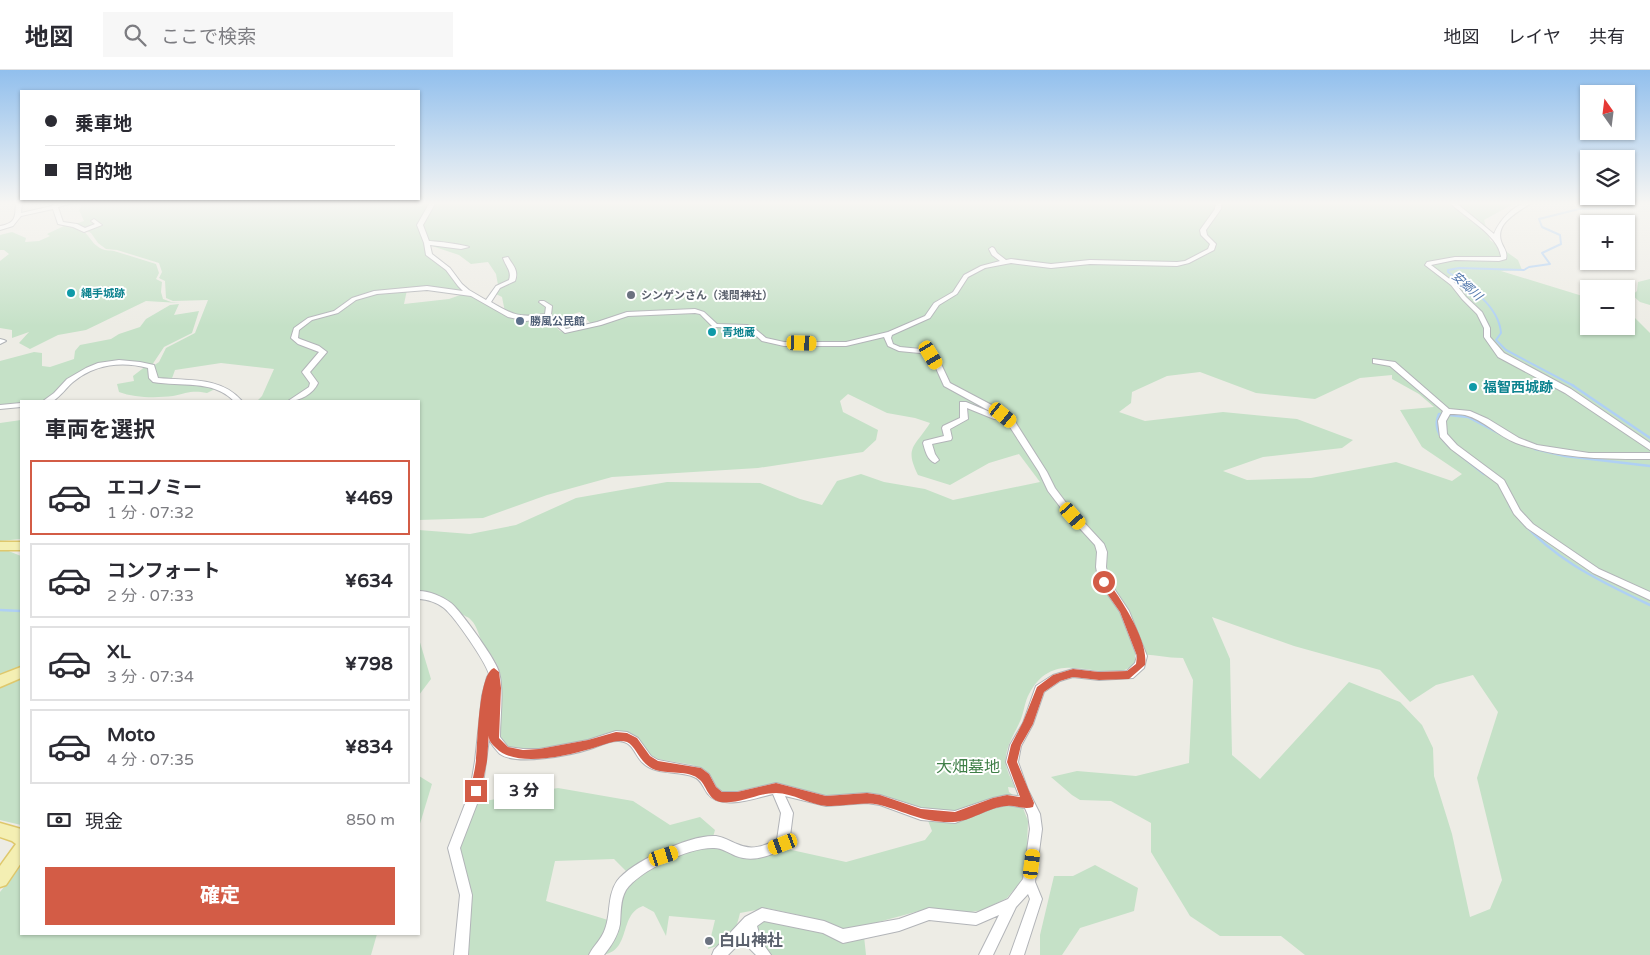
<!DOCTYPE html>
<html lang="ja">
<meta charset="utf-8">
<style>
body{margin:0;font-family:"Varela Round","Noto Sans JP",sans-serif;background:#f7f7f7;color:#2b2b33;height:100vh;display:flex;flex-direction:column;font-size:19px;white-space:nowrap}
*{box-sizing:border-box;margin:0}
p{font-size:16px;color:#7c7c81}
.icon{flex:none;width:28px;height:28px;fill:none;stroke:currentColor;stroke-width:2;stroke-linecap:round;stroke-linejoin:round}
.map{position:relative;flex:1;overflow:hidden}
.panel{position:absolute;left:20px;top:330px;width:400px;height:535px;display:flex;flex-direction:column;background:#fff;border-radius:0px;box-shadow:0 1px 4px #0004}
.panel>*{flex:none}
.guide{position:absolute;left:20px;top:20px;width:400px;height:110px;border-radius:0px;box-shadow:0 1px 4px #0004;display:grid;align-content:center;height:110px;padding:0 25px;background:#fff}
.needle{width:32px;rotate:346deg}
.tools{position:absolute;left:1580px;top:15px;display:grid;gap:10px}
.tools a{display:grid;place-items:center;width:55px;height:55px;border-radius:0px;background:#fff;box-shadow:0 1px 4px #0004;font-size:25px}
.end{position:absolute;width:22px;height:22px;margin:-11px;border:6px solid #d35c46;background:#fff;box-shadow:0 0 0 2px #fff}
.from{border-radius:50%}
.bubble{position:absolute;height:35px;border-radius:0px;background:#fff;box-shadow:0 1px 4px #0004;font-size:16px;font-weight:800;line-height:35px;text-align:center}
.car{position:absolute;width:15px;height:30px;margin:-15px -8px;border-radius:6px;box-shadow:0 0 4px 1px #0007;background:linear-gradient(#f5c518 24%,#345 0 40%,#f5c518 0 76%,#345 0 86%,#f5c518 0)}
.guide b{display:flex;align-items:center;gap:18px;height:48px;font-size:19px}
.guide b+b{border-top:1px solid #e1e1e2}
.guide i{width:12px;height:12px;background:#2b2b33}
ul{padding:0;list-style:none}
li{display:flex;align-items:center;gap:15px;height:75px;margin:0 10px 8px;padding:0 15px;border:2px solid #e1e1e2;border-radius:0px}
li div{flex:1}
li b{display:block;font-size:19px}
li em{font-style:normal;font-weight:800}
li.selected{border-color:#d35c46}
li>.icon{width:45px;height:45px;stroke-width:1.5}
h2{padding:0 25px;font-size:22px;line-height:60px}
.pay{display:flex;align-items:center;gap:12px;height:55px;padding:0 25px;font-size:19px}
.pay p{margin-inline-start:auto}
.action{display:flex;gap:10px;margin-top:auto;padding:10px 25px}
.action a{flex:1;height:58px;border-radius:0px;background:#d35c46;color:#fff;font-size:20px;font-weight:800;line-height:58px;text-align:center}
header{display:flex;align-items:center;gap:30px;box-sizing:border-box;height:70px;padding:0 25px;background:#fff;border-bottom:1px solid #e1e1e2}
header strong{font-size:24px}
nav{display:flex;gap:28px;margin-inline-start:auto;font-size:18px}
.search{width:350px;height:45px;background:#f7f7f7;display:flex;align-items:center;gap:12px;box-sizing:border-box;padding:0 18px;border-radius:0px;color:#7c7c81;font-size:19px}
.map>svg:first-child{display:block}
.green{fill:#c5e1c7;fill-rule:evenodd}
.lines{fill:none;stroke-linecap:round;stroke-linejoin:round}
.stream-far1{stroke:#afd0f4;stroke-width:2}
.stream{stroke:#afd0f4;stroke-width:2.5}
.minor-casing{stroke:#b2b4b8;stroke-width:2}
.major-casing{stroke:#dfc86c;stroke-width:3}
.minor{fill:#fff;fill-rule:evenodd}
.major{fill:#f4efb3;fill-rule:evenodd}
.route{fill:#d35c46}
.culture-dot{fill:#0f9aa8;stroke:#fff;stroke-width:2}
.worship-dot{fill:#6b7280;stroke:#fff;stroke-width:2}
.service-dot{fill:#5c6f8a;stroke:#fff;stroke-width:2}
.labels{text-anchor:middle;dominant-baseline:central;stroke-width:4;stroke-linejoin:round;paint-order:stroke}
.far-culture-label{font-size:11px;font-weight:bold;fill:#0d838f;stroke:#fff;text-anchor:start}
.far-worship-label{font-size:11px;font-weight:bold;fill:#5b616d;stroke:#fff;text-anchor:start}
.far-service-label{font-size:11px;font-weight:bold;fill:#4e5e75;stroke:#fff;text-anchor:start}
.far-water-label{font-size:12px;font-style:italic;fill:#5177ac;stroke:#fff}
.culture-label{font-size:14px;font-weight:bold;fill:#0d838f;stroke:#fff;text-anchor:start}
.near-park-label{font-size:16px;fill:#407f48;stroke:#fff}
.near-worship-label{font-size:16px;font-weight:bold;fill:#5b616d;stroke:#fff;text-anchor:start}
</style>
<header>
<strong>地図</strong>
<div class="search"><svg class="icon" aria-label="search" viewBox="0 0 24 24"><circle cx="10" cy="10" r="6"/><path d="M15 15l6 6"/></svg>ここで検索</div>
<nav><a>地図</a><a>レイヤ</a><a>共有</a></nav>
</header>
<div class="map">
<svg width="1650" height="885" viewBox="0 0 1650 885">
<rect width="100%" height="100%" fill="#edece5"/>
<!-- green -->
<g class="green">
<path d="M83,132H431L418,158L425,173L427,186L446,200L466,223L428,217L362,225L331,243L309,248L295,259L292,269L299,274L321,282L304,302L311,314L310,318L290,331H257L262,326L274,299L221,293L175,300L171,311L158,309L153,296L159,292L166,278L195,263L208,230L173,231L166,228L165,211L159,208L162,202L159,193L117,180L106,179L98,173L91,163L75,154L84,151L79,140Z"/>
<path d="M435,132H1445L1462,134L1470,132H1517L1484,150L1490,170L1518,190L1522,200L1501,201L1589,228V256H1626V239L1650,263V885H1305L1281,866H1220L1190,846L1151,782V753L1111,731L1080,730L1072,725L1051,707L1077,701L1136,706L1189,693L1193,610L1183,588C1167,588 1152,584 1135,584V594C1106,619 1057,571 1029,624C1025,631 1024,641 1021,649C1016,662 1004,678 1006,693C1006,700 1012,710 1015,718L1008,717L1009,722L1013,725L983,732L959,741L922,740L867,724L823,726L780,715H769L725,723L716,719L707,702L693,695L652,688L627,664L619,662L607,665L573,675L521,681L512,679L499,671L496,666L498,618C506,600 493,588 483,574C479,567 477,555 471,550C469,547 464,546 462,544C449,533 437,521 419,521V460L470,464L516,455L576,428L667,412L760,413L800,429L822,435L837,411L861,404L884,412L925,419L953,430L1040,412L1019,384L989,393L950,415L918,405C904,377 915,377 930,353L915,348L887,343L848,324L840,331L843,342L878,360L876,370L863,382L758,398L612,407L547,425L483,448L419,450V331H294L314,318L316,313L308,301L325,282L323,279L302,272L296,266C300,246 323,249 337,242C344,239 349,232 357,229C372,222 390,221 407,220L404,234L449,229L463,224L475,227L506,246L525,250L547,248L560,261L564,262L599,255L627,244L693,242L701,244L714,257H745L763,270L784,274L839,275L858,272L893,265L930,248L938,235L957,224L968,206L967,203L964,205L953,222L936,231L925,246L888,263L857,271L833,273H784L763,268L757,261L746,255H716L703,243L693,240L627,243L592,255L580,242L559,248L568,259L565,260L549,245L526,248L505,242L502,227L492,222L498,215L496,204L488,192L471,194L459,185L429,175L422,155ZM1200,302L1256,323L1315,329L1360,308L1392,305V309L1419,324L1434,337L1400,340L1422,377L1462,404L1452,411L1396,392L1311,408L1247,410L1223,401L1263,387L1342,378L1353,370L1297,349L1223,342L1145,351L1119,342L1131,333L1132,322L1167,306ZM1212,547L1294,576L1380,600L1410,632L1436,615L1473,605L1498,642L1477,708L1502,810L1490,839L1470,847L1452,764L1434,706L1433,678L1422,655L1400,632L1349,612L1260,709L1232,685L1230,589Z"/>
<path d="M68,154C90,158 88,173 102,179C106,181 110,180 114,181C128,185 142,190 156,194L159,203L156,209L162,212L161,222L163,229L171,232L180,233L146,231L86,260L58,265L30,279L19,273L29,262L12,268V260L0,258V191L9,184L4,180H0V165L12,162L26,168L25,172L39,171L50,166L47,164Z"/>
<path d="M1650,209V235L1640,232L1632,225L1637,221L1638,212Z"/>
<path d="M179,234L174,245L199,241L192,263L164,277L152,295L123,291L103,292L94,295L49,330L21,331V334L0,336V291L34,282L42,283V296L50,297L74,289L75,281L80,275L111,269L119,264L140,257L146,249L170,235Z"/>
<path d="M146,296L149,298L150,309L217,318L207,323C192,320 187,323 173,326C156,328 135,328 119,322L117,314L134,311L133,306Z"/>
<path d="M21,350V469L0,471V353Z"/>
<path d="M6,480L21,486V596L0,605V481Z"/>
<path d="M419,569L431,609L419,625Z"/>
<path d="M21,608V755L0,750V617Z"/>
<path d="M419,706L432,714L419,757Z"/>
<path d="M558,718L633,731L670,755L700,747L715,760L713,767C684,764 651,788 629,804L614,789L555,791L546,831L608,850L604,862L589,885H465L470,827L468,807L461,786V770L474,733Z"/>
<path d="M1011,734L1023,738L1028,751L1027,777L1022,810L1007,828L983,840L965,843L941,840L919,841L845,861L821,850L766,838L740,843C735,865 729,873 708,879L715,850L669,846L666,866L654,842L643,836C617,845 633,885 598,885L619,838L625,818L633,810L672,784L715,776L743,788L778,777L846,792L925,770L932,761L927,748L984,740Z"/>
<path d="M1095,795L1138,818L1134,841L1080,858L1062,885H1040V865L1054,806H1073Z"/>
<path d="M21,796V864H377L371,885H0V822Z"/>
<path d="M759,847L864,866L866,885H766L754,851Z"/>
</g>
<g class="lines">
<!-- stream-far1 -->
<path class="stream-far1" d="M1574,316L1506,280L1496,270L1501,263C1499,236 1469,216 1448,202V200L1459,198L1524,200L1529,197L1550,194L1542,183L1561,174L1560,165L1542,157L1539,149L1579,139L1615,138L1621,134L1618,132"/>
<!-- stream -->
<g class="stream">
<path d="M1572,315L1650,368"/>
<path d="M1449,376C1439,367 1433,357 1439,344L1468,347L1504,366"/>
<path d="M1535,379L1565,386L1650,396"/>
<path d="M1455,381L1484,404"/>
<path d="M1510,436C1542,484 1599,511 1650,535"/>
<path d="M0,540L21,541"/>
</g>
<!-- minor casing -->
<g class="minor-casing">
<g id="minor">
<path d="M16,132H22L21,143L52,136L54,133C60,135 70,132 77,132L58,137L63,152L77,154L85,158L95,154L91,151L94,149L102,155L84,162L73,157L58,154L53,139L21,146L13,156L0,160V156C17,153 15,146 16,132Z"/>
<path d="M430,132H436L423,155L429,171C436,171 465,175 469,177L461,179L430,175L432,184L450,198L462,214L469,220L486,230L496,216L509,210C512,201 506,197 503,188L508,187C513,196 519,200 515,211L500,218L491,232C513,245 519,248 545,244L546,237L539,232L540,231H544L552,236L551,245L566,259L597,252L627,242L695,239L704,242L717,254L747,255L754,258L766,268L784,272H846L888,262L925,246L934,233L953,222L964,205L981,196L1000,191L992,185L989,179L992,177L994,178L997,183L1006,190L1011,189L1051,194L1090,190L1177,192L1185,191L1208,179L1210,174L1201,165L1200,160L1215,139L1216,132H1222L1221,139L1206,160L1207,165L1216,174L1214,180L1189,193L1177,196L1090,194L1051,198L1011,193L985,198L968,207L957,224L939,235L930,248L892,265L891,268L893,274L900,277L921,279L931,282L942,296L950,313L1003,341L1014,350L1047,402L1055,418L1067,434L1104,474L1107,482L1106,497L1109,511L1129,541L1147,586L1144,598L1133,608L1099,610L1073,607L1060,611L1044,622L1033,654L1021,676L1018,692L1028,720L1040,744L1042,759L1035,812L1042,829L1024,885H1010L1030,829L1028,824L1016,837L993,885H979L999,845L976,855L929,850L899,861L843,873L823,863L764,851L757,856L761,871L771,885H756L750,879L747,866L728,885H712L714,880L745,847L762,838L824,851L843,859L899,849L929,838L976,843L1008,829L1023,809L1030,759L1028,745L1025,738L1007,735L993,738L955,753L921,750L880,735L867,733L826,736L785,726L793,743L789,774L787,778C770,785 754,793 736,786C729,783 722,778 714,778C690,777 640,800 626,820C620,830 621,843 620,854C618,866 611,876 604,885H589C593,876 602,869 605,859C611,844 607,826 617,811C631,792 691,764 716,766C723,767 730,771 737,774C751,781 764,776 777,770L781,743L773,724C755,728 721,741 708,724C703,718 702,710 694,707C678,700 656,706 643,693C634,685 634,672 619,671C610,670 599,676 590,679C572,685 516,696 500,684C496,680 491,674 489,669L482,721L460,778L472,825L468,885H454L460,825L448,778L470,721L475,691L482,626L487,607L489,604C485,591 455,547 444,538C438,533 427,529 419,529V521C429,521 442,526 451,533C460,540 497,591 499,602C504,622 500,647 500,667L508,677L523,679H539L588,670L616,661L627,662L638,668L651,686L658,690L701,698L709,704L716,717L722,722H737L776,713L826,726L867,723L880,725L921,738L955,741L993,728L1007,725L1019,726L1006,692L1010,675L1023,653L1036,616L1053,605L1073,599L1099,602L1127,601L1135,593L1137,586L1120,542L1099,512L1096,497L1097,482L1095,475L1061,438L1048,421L1039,402L1008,354L1001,348L994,349L967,338L968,349L950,359L952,368L951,370L932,374L935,384L939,390L935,393C927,390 925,380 923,373L924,371L944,366L942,358L943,356L960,348V332H966L995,344L944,316L935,296L926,285L920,283L899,281L888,276L884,267L846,276H784L762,271L750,260L744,258L713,257L700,244L695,243L628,246L601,255L565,263L547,248L526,251L508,247L471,226L427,220L377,224L356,230L338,243L312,250L299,260L298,268L300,269L319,276L327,282L310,302L318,313C313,324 300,331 288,331L309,317L310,313L302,302L319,282L298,274L291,268L294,258L308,248L334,241L352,228L374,221L427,216L463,221L458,216L446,200L426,185L424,173L417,155Z"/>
<path d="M1449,132H1455L1494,164C1500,149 1516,132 1532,132C1521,141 1495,152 1501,171C1503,178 1508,181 1506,189L1499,191L1455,190L1431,195L1455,213L1466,227L1482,242L1490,258V267L1504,283L1571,319L1650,373V380L1565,323L1498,287L1484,267V258L1477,244L1462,229L1451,215L1425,195L1427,192L1455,187H1501C1499,165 1464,147 1449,132Z"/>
<path d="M0,269L4,270L6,271L0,274Z"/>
<path d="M1373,289L1395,292L1449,339L1470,341L1488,349L1519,368L1537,375L1589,383H1650V389C1604,389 1560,389 1516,373C1498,366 1484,350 1465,345C1460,344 1455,344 1450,344L1446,351L1447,364L1457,375L1504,410L1520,440L1533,454L1599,499L1650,522V530L1593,503L1527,458L1514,444L1498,414L1451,379L1440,367L1438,351L1443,341L1390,296L1373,293Z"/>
<path d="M119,290L140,292L154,295L158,308C187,311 221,306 242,331H234C212,309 181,317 153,312L149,308L148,298C122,291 95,294 73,312C66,318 61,326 53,331H43L54,323L67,309L86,298L98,293Z"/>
<path d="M21,333V337L0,339V335Z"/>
</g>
</g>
<!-- major casing -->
<g class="major-casing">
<g id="major">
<rect x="0" y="472" width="21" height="8"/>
<path d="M21,597V608L0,617V605Z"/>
<path d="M0,753L21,759V793L6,815L0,817V796L16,774L12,771L0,767Z"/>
</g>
</g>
<!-- minor -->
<use href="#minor" class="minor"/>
<!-- major -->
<use href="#major" class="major"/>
</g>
<!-- sky -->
<linearGradient id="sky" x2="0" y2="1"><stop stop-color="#91bfed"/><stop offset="0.52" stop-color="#f7f6f3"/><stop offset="1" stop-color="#f7f6f3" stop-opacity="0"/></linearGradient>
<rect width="1650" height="256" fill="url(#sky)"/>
<!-- route -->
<path class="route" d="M1104,509L1107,510C1121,529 1149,571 1145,595L1129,609L1099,610L1073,607L1060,611L1044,622L1033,654L1021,675L1017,692L1034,733L1033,737C1024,740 1015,735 1007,736C988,737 970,752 953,752C923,753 907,742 880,735C862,731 845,737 827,736C810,735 793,723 776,723C757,723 739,735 720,732C708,729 707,717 700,710C689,699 667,705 653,699C639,692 636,676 627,672C616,668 601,676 590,679C566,686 515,698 496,678C490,672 488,670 489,662L487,691L481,721L479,724L476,726L472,724L470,721C472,711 475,701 476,690C478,674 478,604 494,598L499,602L501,618L499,668L508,677L523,680L539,679L588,670L616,662L627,663L637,668L650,686L658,691L701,698L709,704L716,717L722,722H737L776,713L826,726L867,723L880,725L921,739L955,742L993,728L1007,725L1020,727L1007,692L1011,675L1023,652L1037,617L1053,605L1073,599L1099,602L1127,601L1136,594L1137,586L1120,542L1099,512Z"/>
<!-- markers -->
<g class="culture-dot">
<circle cx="71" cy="223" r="5"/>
<circle cx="712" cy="262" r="5"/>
<circle cx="1473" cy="317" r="5"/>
</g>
<g class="worship-dot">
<circle cx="631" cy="225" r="5"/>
<circle cx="709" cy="871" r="5"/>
</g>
<circle class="service-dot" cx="520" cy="251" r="5"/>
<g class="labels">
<!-- far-culture labels -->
<g class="far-culture-label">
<text x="81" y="223">縄手城跡</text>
<text x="722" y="262">青地蔵</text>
</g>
<!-- far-worship labels -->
<g class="far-worship-label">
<text x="641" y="225">シンゲンさん（浅間神社）</text>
</g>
<!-- far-service labels -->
<g class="far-service-label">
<text x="530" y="251">勝風公民館</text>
</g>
<!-- far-water labels -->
<g class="far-water-label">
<text transform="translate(1467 216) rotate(42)">安郷川</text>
</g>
<!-- culture labels -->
<g class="culture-label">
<text x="1483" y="317">福智西城跡</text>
</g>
<!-- near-park labels -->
<g class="near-park-label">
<text x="968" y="697">大畑墓地</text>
</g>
<!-- near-worship labels -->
<g class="near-worship-label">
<text x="719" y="871">白山神社</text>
</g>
</g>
</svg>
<div class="tools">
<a><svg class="needle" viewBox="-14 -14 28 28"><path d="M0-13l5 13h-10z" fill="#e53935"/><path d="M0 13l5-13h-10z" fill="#7c7c81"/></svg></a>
<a><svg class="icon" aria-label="layers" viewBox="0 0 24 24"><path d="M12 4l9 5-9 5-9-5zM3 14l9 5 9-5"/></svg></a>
<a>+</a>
<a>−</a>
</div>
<i class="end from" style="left:1104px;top:512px"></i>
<i class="end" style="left:476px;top:721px"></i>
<div class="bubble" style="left:494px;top:704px;width:60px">3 分</div>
<i class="car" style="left:802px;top:273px;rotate:92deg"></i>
<i class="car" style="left:931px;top:285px;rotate:149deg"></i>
<i class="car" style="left:1003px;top:345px;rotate:129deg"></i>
<i class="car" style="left:1073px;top:446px;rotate:139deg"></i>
<i class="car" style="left:783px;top:774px;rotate:249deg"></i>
<i class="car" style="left:664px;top:786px;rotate:72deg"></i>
<i class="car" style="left:1032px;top:794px;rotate:7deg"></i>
<div class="guide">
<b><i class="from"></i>乗車地</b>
<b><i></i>目的地</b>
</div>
<section class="panel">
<h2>車両を選択</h2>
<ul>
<li class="selected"><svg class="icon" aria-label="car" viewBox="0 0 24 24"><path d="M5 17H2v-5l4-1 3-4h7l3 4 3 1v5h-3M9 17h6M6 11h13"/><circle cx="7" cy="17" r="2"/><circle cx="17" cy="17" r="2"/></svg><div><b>エコノミー</b><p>1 分 · 07:32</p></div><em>¥469</em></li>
<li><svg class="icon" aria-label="car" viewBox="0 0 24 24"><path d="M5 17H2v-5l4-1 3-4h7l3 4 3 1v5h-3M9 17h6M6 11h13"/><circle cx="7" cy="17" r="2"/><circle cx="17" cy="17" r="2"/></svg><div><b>コンフォート</b><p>2 分 · 07:33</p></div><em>¥634</em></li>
<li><svg class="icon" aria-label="car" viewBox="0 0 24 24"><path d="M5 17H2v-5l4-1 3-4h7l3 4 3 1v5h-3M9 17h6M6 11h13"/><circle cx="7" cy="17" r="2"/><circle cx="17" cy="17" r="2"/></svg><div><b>XL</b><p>3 分 · 07:34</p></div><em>¥798</em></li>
<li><svg class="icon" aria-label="car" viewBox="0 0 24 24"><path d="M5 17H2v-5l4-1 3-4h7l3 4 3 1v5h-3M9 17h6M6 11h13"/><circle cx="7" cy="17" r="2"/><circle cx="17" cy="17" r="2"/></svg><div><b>Moto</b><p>4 分 · 07:35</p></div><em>¥834</em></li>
</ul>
<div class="pay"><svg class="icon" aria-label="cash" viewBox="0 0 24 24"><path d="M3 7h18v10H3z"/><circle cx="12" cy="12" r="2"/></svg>現金<p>850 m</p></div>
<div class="action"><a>確定</a></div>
</section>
</div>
